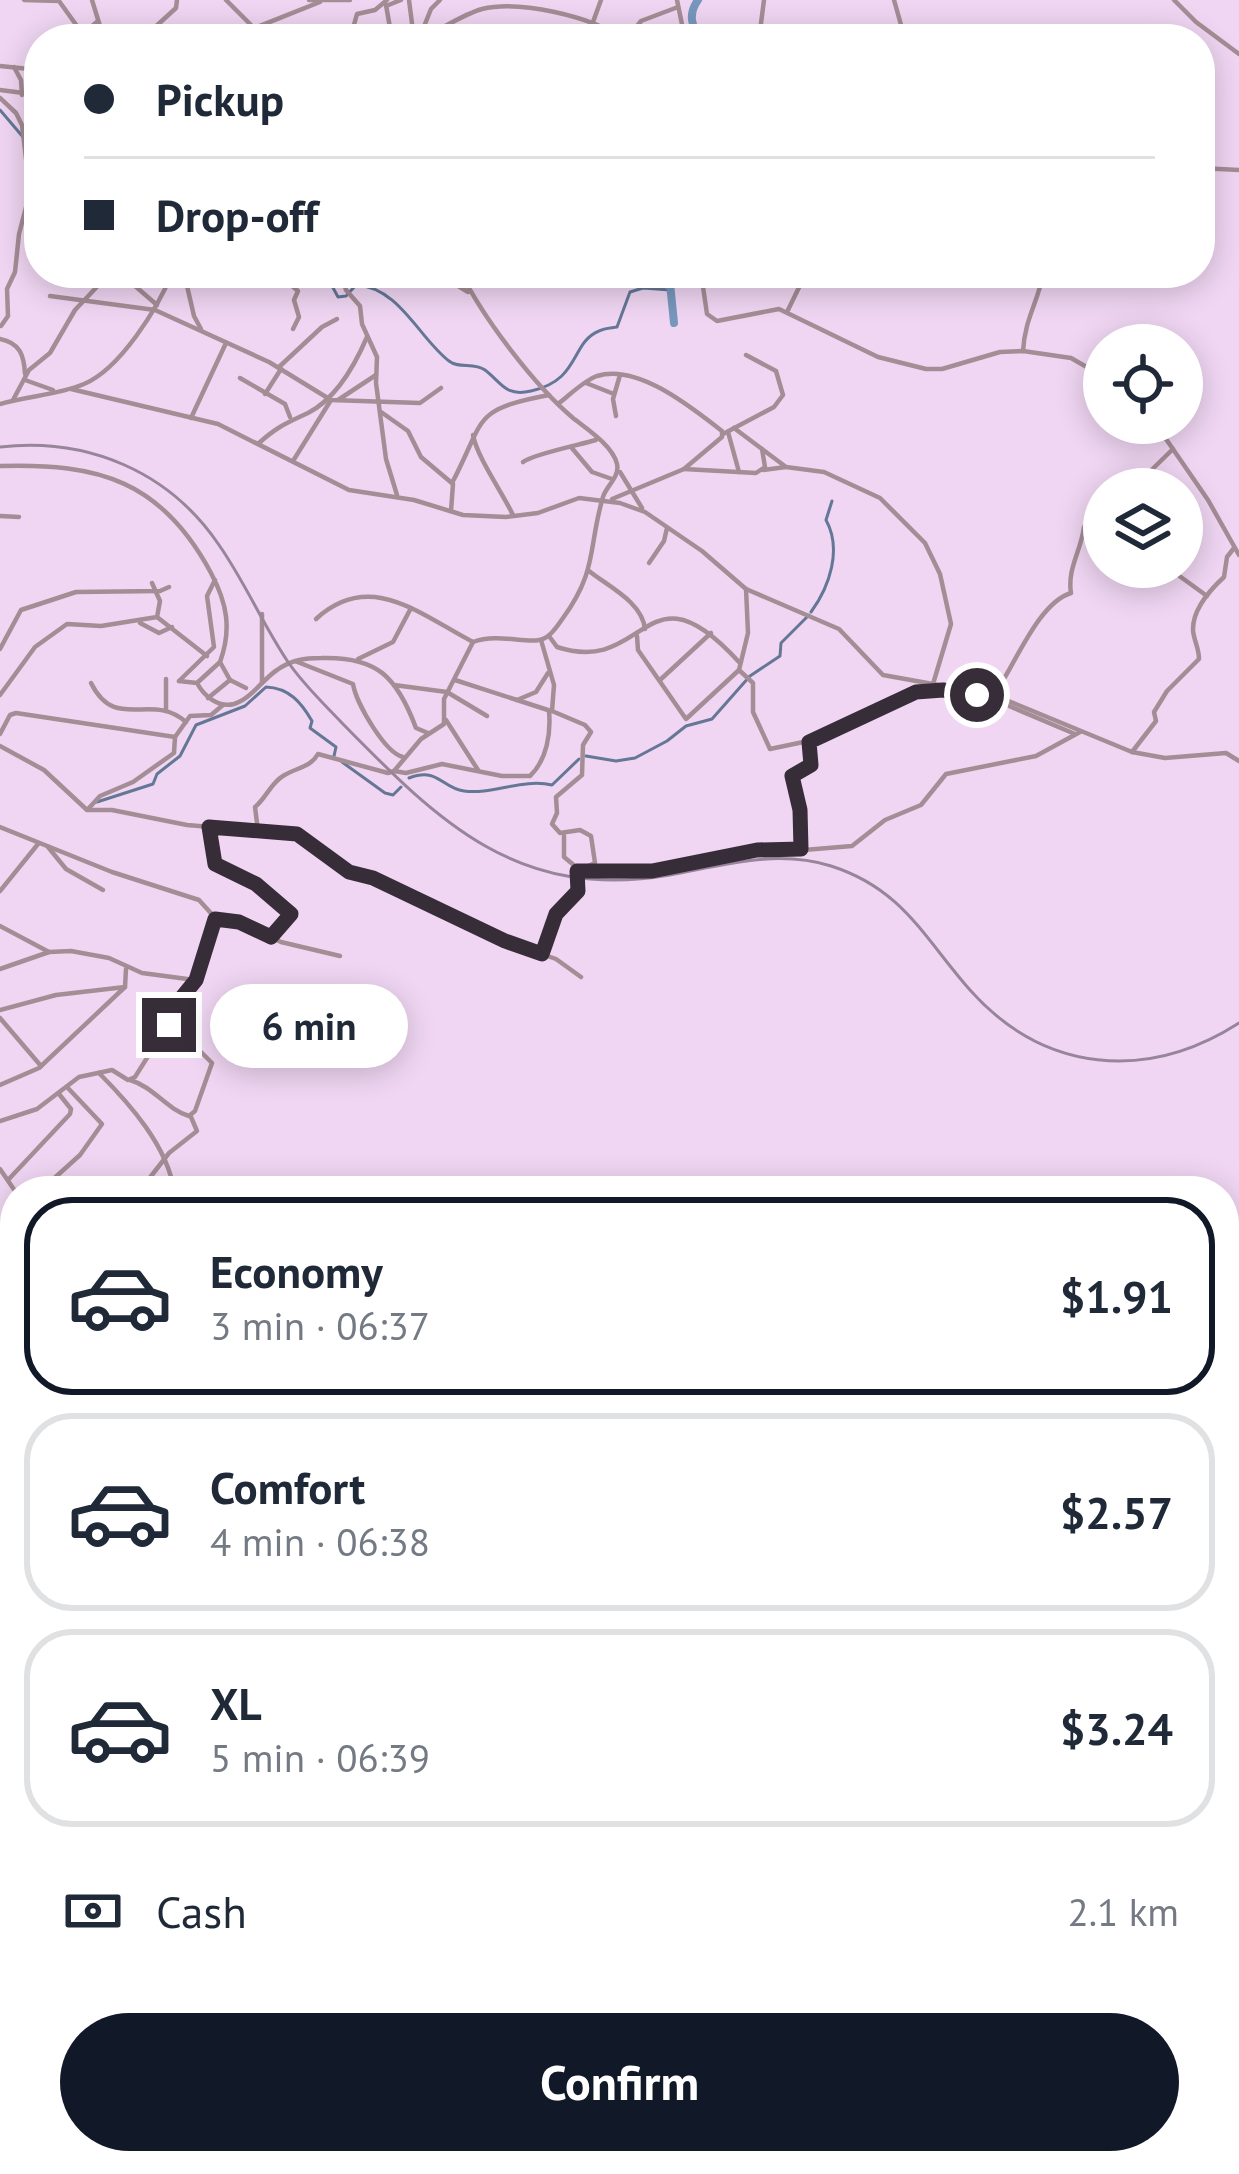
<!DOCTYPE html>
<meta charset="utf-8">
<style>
body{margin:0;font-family:"PT Sans",sans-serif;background:#f2f2f3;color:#1f2937;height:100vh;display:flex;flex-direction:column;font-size:45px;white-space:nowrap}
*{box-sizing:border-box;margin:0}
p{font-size:39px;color:#747a83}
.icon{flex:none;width:66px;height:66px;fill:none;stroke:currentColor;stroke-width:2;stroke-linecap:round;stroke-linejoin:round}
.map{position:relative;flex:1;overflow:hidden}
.panel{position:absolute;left:0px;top:1176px;width:1239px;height:999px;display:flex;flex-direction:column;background:#fff;border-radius:48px 48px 0 0;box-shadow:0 6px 30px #0003}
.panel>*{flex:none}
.guide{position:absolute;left:24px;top:24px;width:1191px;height:264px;border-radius:48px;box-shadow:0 6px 30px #0003;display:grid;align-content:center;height:264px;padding:0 60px;background:#fff}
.controls{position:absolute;left:1083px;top:324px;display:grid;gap:24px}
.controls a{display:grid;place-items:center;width:120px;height:120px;border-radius:50%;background:#fff;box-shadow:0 6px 30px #0003;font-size:60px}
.end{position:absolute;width:54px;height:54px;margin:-27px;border:15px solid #372d38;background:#fff;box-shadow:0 0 0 6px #fff}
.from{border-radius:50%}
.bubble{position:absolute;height:84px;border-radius:42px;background:#fff;box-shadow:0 6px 30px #0003;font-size:39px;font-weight:600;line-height:84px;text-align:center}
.guide b{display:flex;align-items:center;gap:42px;height:114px;font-size:45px}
.guide b+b{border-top:3px solid #e0e1e3}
.guide i{width:30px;height:30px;background:#1f2937}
ul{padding:21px 0 0;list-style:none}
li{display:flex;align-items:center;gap:36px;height:198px;margin:0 24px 18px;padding:0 36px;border:6px solid #e0e1e3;border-radius:48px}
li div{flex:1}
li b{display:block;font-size:45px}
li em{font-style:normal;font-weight:600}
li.current{border-color:#111827}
li>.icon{width:108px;height:108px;stroke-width:1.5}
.pay{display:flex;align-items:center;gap:30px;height:132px;padding:0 60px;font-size:45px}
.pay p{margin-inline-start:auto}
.cta{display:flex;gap:24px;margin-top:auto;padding:24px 60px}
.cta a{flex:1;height:138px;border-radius:72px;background:#111827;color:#fff;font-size:48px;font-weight:600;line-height:138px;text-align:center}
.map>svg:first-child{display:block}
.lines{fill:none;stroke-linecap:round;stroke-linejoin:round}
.stream{stroke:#647795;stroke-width:3}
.river{stroke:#7897bd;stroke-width:8}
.street{stroke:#a58d95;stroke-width:4.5}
.primary{stroke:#714957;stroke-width:10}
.rail{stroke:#978599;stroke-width:3}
.route{stroke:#372d38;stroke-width:15}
</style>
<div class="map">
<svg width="1239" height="2174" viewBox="0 0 1239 2174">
<rect width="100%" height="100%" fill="#f0d6f3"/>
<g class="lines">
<!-- stream -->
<g class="stream">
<path d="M0,110L23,137L39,133"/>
<path d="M325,273L338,297L346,296L356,285C399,287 419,338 449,361C459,369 474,362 485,370C502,383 505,397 531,391C581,380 570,343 599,331C604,328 611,328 617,327L630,292L643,288L670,290"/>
<path d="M811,612C830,586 842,549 826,520L832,501"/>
<path d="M586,756L616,761L635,758L667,741L686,726L712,719L750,676L780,656L781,643L809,615"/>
<path d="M342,762L385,793L393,795L401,787"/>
<path d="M409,778C439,767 441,788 464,791C492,795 523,778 552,785L579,759"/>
<path d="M97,802L153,784L157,774L180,756L196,725L245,706L266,687C289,688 301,702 312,721L310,728L336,747L334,756"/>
<path d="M0,1673L15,1674"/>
</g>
<!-- river -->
<g class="river">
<path d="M698,0C688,14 691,26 701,39"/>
<path d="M674,323L670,283L676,273"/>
</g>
<!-- street -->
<g class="street">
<path d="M24,0L59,1L82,33"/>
<path d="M92,0L104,39"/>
<path d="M226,0L252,26"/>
<path d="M309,0H350"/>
<path d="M409,0L414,39"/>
<path d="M677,0L685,39"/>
<path d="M894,0L905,39"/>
<path d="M1174,0L1196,22L1239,54"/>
<path d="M386,5L392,39"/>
<path d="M386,6L401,0"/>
<path d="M593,22L601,0"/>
<path d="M77,39L98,21"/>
<path d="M142,39L176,8L177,0"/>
<path d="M227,39L320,2"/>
<path d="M350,39L357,14L375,10L387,0"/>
<path d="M372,39L392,30L406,39"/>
<path d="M419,39L431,9L440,0"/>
<path d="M420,39C441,30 461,15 482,9C518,0 593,16 621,39"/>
<path d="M627,39L641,21L678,7"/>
<path d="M759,39L764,0"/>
<path d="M0,66L39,70"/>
<path d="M14,67L21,80L22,95"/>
<path d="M0,90L39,95"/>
<path d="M0,98L16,113L22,125L30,192L19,234L15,272L7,289L8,316L1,326"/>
<path d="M1200,168L1239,170"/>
<path d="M120,273L157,305"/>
<path d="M184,273L194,316L201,329"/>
<path d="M277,273L298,291L294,300L299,317L293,329"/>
<path d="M341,273L346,290L360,306L362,324L377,357L376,383L386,459L397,495"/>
<path d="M437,273L468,292"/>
<path d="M477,273C509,283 532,285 563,273"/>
<path d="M642,273H643"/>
<path d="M701,273L707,314L717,321L779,309L878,357L926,369H942L1000,352L1023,351L1071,358L1104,377"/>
<path d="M50,296L155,310L269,362L331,400L420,403L441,388"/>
<path d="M788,310L806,273"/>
<path d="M0,339C20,343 24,355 25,374"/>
<path d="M1023,351C1025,317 1039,301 1043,273"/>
<path d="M279,367L322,327L337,319"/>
<path d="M240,378L285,404L290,417"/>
<path d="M25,380L53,390"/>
<path d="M586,383L614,394"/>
<path d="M71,389L218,424L349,490L414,500L463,515L506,517L538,513L579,498L620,503L645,512L702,551L746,589L839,629L883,675L994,695L1132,752L1165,758L1226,753L1239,761"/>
<path d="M265,394L281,369"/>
<path d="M13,400L29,370L50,353L75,310L110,273"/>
<path d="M338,400L376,375"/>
<path d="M0,404C27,396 58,395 84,384C120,369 158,308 172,273"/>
<path d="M558,404C570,395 583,381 597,376C637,363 691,407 722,431V437L684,469L612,499"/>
<path d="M381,412L408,431L421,457L453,484L451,511"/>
<path d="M616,416L613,399L620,375"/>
<path d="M191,418L226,343"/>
<path d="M1155,423L1208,500L1239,555"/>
<path d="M734,428L786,467L824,472L880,498L925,543L940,574L951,624L933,684"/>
<path d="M728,432L739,472"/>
<path d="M723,434L774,407L783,395L776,371L746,355"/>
<path d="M473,435C477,457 502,492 513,515"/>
<path d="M259,443C278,426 287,423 308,413C337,398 355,365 367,337"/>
<path d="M571,447L592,472L612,479"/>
<path d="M293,461L331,400"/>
<path d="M523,462C533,454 579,445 596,440"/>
<path d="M0,466C99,463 162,481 211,573C227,603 232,629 220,662L197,683"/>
<path d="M684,469L756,473L765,467L762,449"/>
<path d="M763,470L786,467"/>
<path d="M620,472L642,508"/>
<path d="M452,483C486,419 470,410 549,395"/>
<path d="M1132,489L1173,449"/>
<path d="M0,516L19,517"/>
<path d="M649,563L664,541L667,528"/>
<path d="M1167,567L1207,596"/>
<path d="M589,571C609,587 642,602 645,629"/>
<path d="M746,589L748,633L739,670L753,683V712L770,749L813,740L925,690L1002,703L1075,734"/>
<path d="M157,617L207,656"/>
<path d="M316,619C370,569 421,615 473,642"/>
<path d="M140,623L159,633L172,627"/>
<path d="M549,636L557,647C648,677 644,558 739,662"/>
<path d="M637,636L638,650L686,719L739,670"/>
<path d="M541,640L554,685L552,711L585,725L591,732L583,745L582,775L556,797L557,813L552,824L560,833L580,830L591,836L595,863L579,870"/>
<path d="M0,649L21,610L76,592L160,591L169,587"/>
<path d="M358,659L393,642L411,608"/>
<path d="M295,661L353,684C356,703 385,753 403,757"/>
<path d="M220,662L230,680L246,688"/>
<path d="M455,680L517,700L536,692L548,673"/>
<path d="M660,680L711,633"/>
<path d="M179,681L197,683C204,696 218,708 234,704C251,699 263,679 277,670C291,660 305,658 321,658C377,656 397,677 416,728L428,733"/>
<path d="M179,681L214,647L207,596L215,580"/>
<path d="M91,683C116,733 151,691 186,722"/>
<path d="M262,683V614"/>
<path d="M394,685L447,692L487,716"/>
<path d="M0,695L35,647L67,624L101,626L157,617L160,601L152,583"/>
<path d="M994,695C1015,665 1038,603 1071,593C1067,569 1081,551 1084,527L1090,524L1104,533"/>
<path d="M208,698L230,680"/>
<path d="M517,700L551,711"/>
<path d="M166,709V679"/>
<path d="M446,720L478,770"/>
<path d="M0,734L10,715L16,713L175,737L190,716L211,715L223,705"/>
<path d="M0,746L44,770L87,810H112L187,825L297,834L349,872L373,878L505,941L556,959L581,977"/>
<path d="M1132,752L1156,721L1154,712L1167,691L1199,659C1199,647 1193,639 1193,629C1193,609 1211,589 1224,577L1227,557L1234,548"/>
<path d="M394,771L406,773L442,764L502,776H530C547,760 551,733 549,711"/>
<path d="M89,808L100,796L133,782L174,753L175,737"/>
<path d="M0,827L112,872L199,900L218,921L239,923L281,942L340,956"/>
<path d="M210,827L215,864L256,884L291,913L271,937"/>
<path d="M258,831L255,807C266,798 271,783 283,776C297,767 310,768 318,754L388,773L394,771L421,739L444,724V699L473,642C500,632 530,646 545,638C553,634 558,625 563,618C598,570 588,547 603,497C606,486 620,477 617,464C613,446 587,429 573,418C534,385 484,319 461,273"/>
<path d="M564,836V857L575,866V872"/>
<path d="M48,847L66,869L103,890"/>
<path d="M801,849V810L792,776L811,765L809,742"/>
<path d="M0,891L38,844"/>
<path d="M0,926L49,952"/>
<path d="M542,954L556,914L578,891L577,871H653L763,849L780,852L852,846L885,820L921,805L946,774L1036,756L1080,732"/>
<path d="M0,969L49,952L71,951L109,958L142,973L195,980"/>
<path d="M0,1010L56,995L125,987"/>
<path d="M0,1018L41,1066"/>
<path d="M99,1073C130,1104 168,1147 174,1191"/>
<path d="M130,1080C154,1087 166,1109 189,1116L195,1111L212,1063L189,1040L174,1015"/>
<path d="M0,1085L39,1068L125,987L126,969"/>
<path d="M0,1121L37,1109L79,1077L112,1070L128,1080L135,1077L196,980L215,921"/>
<path d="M0,1169L15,1191"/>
<path d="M8,1180L70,1114L71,1109L59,1094"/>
<path d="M40,1191L80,1155L102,1124L67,1087"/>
<path d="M124,1191L145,1184L169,1153L197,1131L191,1117"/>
<path d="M0,1237L15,1219"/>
<path d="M0,1332L15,1319"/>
<path d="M0,1908L15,1888"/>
<path d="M0,2022L15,1999"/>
<path d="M668,2160L681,2174"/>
<path d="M746,2160L748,2174"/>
<path d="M772,2160L774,2174"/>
</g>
<!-- primary -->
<g class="primary">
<path d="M0,1825L15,1844"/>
<path d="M202,2160L210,2174"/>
</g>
<!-- rail -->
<path class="rail" d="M0,447C87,437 169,471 219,545C245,582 263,625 288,662C303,684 324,704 342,723C440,823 518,901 670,875C724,865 777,849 831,866C903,889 924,938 970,990C1044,1073 1147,1082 1239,1023"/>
</g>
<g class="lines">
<!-- route -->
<path class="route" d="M169,1025L178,1002L196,980L215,919L239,922L271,937L291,914L256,884L215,864L209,827L297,834L349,872L373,878L505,941L542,954L556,914L578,891L577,871H652L757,850L801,849L800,810L792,776L811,765L809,742L916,692L943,690L977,695"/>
</g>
</svg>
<div class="controls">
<a><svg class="icon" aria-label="locate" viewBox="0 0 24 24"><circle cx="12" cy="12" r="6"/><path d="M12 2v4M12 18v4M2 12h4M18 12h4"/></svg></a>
<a><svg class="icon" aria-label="layers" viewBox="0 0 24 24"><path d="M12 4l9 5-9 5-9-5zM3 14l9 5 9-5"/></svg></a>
</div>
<i class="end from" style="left:977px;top:695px"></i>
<i class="end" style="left:169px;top:1025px"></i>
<div class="bubble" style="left:210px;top:984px;width:198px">6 min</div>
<div class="guide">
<b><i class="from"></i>Pickup</b>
<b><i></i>Drop-off</b>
</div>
<section class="panel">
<ul>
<li class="current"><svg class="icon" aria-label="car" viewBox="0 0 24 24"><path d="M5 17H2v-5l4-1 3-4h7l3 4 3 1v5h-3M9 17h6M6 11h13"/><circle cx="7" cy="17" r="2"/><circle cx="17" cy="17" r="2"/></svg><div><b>Economy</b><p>3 min · 06:37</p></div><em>$1.91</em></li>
<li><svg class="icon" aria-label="car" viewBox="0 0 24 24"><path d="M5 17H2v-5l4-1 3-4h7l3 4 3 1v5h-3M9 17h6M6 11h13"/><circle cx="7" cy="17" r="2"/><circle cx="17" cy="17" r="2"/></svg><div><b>Comfort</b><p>4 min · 06:38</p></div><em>$2.57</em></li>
<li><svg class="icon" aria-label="car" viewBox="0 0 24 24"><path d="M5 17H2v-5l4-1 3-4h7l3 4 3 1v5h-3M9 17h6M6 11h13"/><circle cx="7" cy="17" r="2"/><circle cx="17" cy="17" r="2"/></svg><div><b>XL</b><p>5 min · 06:39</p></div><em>$3.24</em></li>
</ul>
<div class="pay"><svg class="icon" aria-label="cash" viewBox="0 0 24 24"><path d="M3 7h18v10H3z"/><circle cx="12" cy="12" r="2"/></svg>Cash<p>2.1 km</p></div>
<div class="cta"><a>Confirm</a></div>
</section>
</div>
